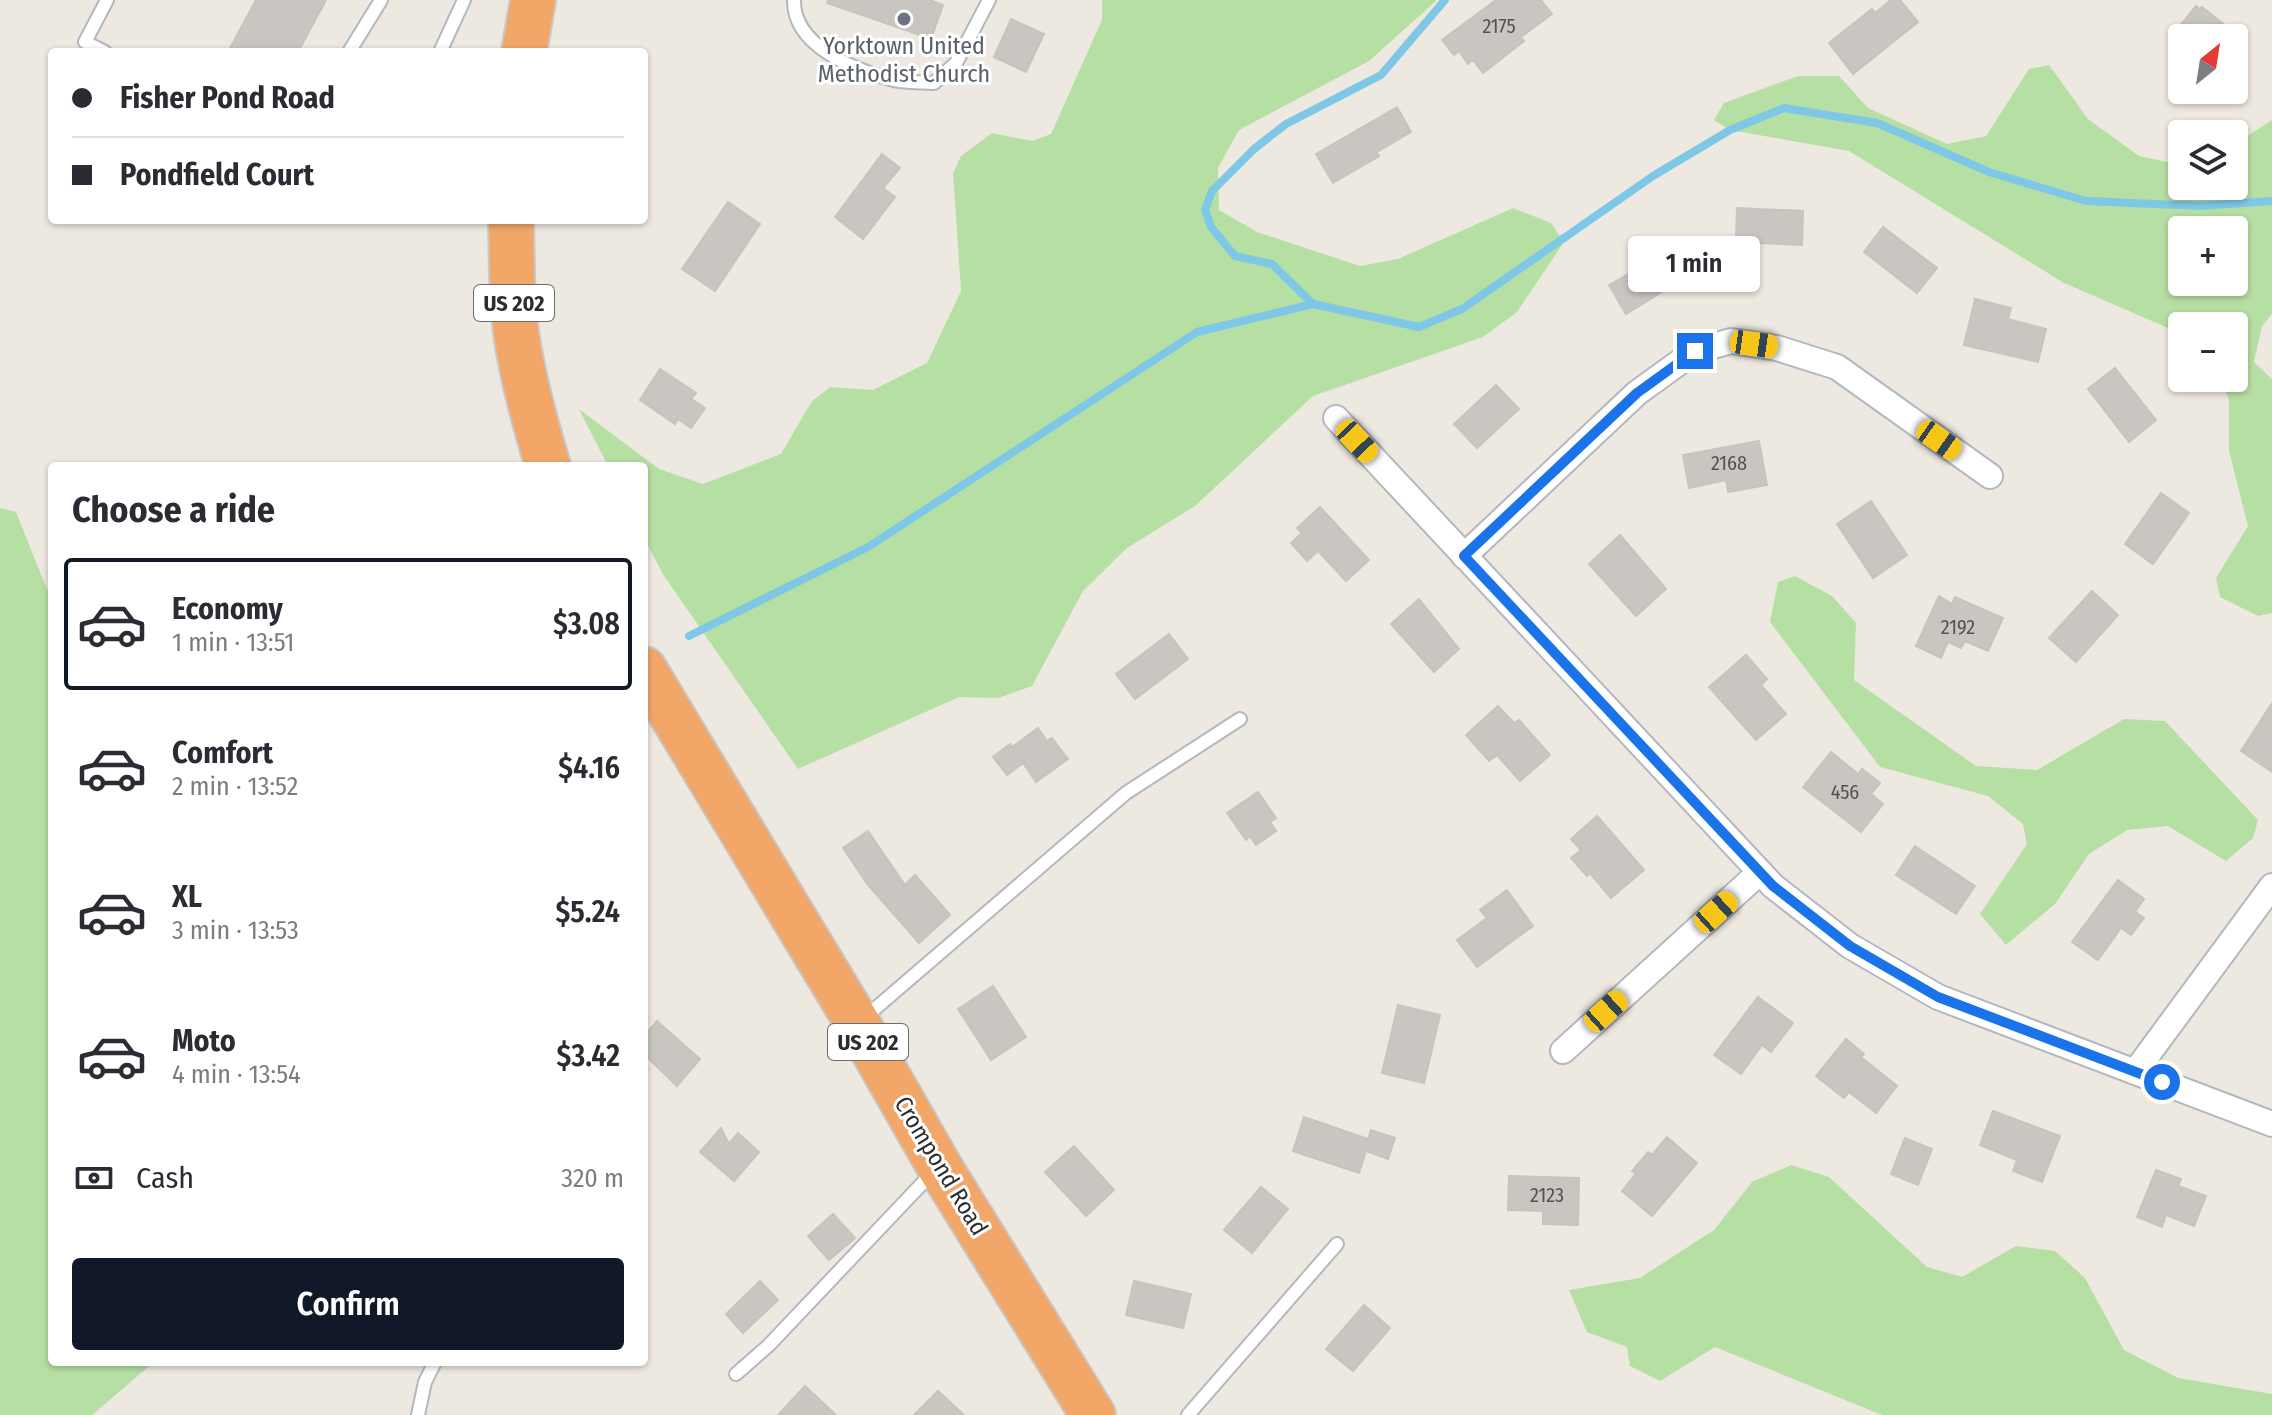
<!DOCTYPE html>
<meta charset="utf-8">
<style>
body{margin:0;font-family:"Fira Sans Condensed",sans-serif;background:#f2f2f3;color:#2b2b33;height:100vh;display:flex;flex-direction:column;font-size:30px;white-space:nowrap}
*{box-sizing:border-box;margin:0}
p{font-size:26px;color:#7c7c81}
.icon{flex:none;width:44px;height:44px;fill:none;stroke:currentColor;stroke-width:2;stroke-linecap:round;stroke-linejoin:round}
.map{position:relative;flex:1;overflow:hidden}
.side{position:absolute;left:48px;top:462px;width:600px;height:904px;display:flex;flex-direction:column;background:#fff;border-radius:8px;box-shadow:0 2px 6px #0004}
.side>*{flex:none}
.hud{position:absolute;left:48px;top:48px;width:600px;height:176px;border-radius:8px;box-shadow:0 2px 6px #0004;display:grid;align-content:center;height:176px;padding:0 24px;background:#fff}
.needle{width:52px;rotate:30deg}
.buttons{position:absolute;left:2168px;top:24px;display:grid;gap:16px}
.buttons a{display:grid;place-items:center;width:80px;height:80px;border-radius:8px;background:#fff;box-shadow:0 2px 6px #0004;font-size:40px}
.end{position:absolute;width:36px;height:36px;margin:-18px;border:10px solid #1a73e8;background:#fff;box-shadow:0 0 0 4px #fff}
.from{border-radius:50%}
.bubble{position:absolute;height:56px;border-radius:8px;background:#fff;box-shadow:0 2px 6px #0004;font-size:26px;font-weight:600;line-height:56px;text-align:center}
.car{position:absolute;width:24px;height:48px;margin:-24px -12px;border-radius:10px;box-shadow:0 0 6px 2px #0007;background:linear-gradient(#f5c518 24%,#345 0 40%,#f5c518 0 76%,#345 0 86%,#f5c518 0)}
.hud b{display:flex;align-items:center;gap:28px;height:76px;font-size:30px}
.hud b+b{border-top:2px solid #e1e1e2}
.hud i{width:20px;height:20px;background:#2b2b33}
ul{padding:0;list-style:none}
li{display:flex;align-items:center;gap:24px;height:132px;margin:0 16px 12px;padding:0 8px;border:4px solid transparent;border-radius:8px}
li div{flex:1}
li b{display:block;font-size:30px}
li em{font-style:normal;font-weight:600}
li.selected{border-color:#111827}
li>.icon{width:72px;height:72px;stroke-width:1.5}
h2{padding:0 24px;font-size:36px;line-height:96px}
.pay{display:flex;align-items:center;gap:20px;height:88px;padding:0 24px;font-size:30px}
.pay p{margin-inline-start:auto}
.cta{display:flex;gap:16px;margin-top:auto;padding:16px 24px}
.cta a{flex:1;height:92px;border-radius:8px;background:#111827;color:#fff;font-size:32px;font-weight:600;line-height:92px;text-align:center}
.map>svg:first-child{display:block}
.green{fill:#b6dfa3;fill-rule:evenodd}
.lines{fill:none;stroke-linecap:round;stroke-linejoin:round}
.stream{stroke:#7ec7e6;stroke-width:8}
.building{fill:#c9c5c0;stroke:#c9c4bb;stroke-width:2}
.lane-casing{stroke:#b4b7bf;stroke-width:16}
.street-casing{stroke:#b4b7bf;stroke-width:28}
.highway-casing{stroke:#c8c8c8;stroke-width:48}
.lane{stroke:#fff;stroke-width:12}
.street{stroke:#fff;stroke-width:24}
.highway{stroke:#f2a768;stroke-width:44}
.route{stroke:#1a73e8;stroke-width:10}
.worship-dot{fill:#6b7280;stroke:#fff;stroke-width:3}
.labels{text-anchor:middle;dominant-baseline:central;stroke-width:6;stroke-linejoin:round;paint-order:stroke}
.number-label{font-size:20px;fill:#545352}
.shield{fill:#fff;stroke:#6c6c6c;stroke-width:2}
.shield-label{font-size:22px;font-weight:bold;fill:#2d2d2d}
.worship-label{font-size:24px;fill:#5b616d;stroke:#fff}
.street-label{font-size:24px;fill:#2d2d2d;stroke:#fff}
</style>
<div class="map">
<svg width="2272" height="1415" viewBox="0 0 2272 1415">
<rect width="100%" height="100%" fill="#ede9e1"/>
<!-- green -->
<g class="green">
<path d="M1102,0H1437L1369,61L1239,130L1218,168L1219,210L1257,232L1360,266L1398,259L1513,208L1551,223L1564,242L1517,312L1483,337L1313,396L1195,506L1127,548L1083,591L1032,686L998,698L959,697L798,769L664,576L644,538V466H608L579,409L659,469L703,484L781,454L812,401L830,387L873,390L927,363L961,291L953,173L961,156L992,133L1032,141L1051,134L1102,20Z"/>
<path d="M2049,65L2088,119L2139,156L2182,165V186H2234V145L2272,120V314L2262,326L2254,362L2272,379V613L2258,616L2220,597L2216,578L2248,526L2229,451V400L2220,378H2234V326H2182V334L2064,283L1849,151L1730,130L1714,120L1724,103L1798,76H1839L1868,108L1947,144L1986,136L2029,69ZM2182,230H2234V282H2182Z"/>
<path d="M0,508L16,512L52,602V1362H154L92,1415H0Z"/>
<path d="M1795,576L1832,596L1856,623L1854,680L1976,766L2037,770L2124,719L2165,721L2258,820L2253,838L2226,861L2168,826L2127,830L2089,854L2055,904L2006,945L1980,914L2027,844L2023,824L1988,796L1880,767L1770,622L1778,582Z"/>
<path d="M1791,1165L1829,1177L1927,1267L1962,1277L2016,1246L2055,1251L2085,1278L2124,1350L2178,1378L2272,1394V1415H1882L1715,1347L1660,1381L1630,1366L1627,1347L1587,1332L1569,1290L1640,1278L1714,1230L1752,1182Z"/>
</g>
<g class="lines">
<!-- stream -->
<g class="stream">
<path d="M1313,304L1272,264L1235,256L1211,227L1205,210L1212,191L1254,149L1286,124L1381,75L1445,0"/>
<path d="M689,636L868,547L1197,332L1313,304L1419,327L1462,309L1653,176L1730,130L1784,108L1877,123L1989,172L2086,201L2200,206L2272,201"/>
</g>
</g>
<!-- building -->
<g class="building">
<path d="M256,0H326L298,52H228Z"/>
<path d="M828,0H930L943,5L931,39L827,3Z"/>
<path d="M1496,0H1541L1552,14L1521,37L1524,41L1483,73L1473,60L1468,64L1459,51L1454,55L1442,40Z"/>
<path d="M1891,0H1900L1918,22L1853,74L1829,43L1872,9L1875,13Z"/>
<path d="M2196,6L2199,9L2202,7L2241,38H2170Z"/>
<path d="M1011,19L1044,34L1026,72L994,57Z"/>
<path d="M1397,107L1411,132L1377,152L1379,156L1333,183L1316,154Z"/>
<path d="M882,154L900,168L883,188L895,197L863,239L835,217Z"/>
<path d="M728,202L760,224L715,291L682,269Z"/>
<path d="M1737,208L1803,211L1802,245L1736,242Z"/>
<path d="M1883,227L1937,268L1917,293L1864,252Z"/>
<path d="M1666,253L1681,280L1626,314L1609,285Z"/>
<path d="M1975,299L2011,308L2008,319L2046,329L2038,362L1964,345Z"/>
<path d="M2115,368L2156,420L2129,442L2088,389Z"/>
<path d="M660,369L696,393L691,399L705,408L691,428L678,419L675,424L640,400Z"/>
<path d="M1496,385L1519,409L1477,448L1454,424Z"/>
<path d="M1759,441L1767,485L1728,492L1726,480L1689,488L1683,455Z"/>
<path d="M2161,493L2189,513L2153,564L2125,544Z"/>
<path d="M1871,501L1907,555L1873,578L1837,524Z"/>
<path d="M1320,507L1369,560L1346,581L1318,551L1307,561L1291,543L1302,533L1297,528Z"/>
<path d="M1620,535L1666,589L1636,616L1589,564Z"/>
<path d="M2092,591L2118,615L2076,662L2049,638Z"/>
<path d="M1939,596L1952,604L1955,597L2003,618L1988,651L1965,641L1961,648L1948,642L1941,658L1916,646Z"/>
<path d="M1419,599L1459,649L1434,672L1391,624Z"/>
<path d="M1169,634L1188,659L1135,699L1116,674Z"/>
<path d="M1746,655L1767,679L1761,685L1786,714L1756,740L1709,687Z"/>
<path d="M2272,703V772L2241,751Z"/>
<path d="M1498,706L1514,723L1519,720L1550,755L1520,781L1497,755L1489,761L1466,735Z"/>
<path d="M1038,728L1047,741L1052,738L1068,759L1036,782L1023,763L1007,775L993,757L1010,744L1012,747Z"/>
<path d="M1831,752L1858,774L1862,769L1880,783L1871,794L1883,804L1861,832L1803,787Z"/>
<path d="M1258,792L1276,818L1270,822L1276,831L1256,845L1250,836L1246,840L1227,813Z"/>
<path d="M1597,816L1644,870L1611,898L1590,873L1587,876L1571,858L1581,850L1571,839Z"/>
<path d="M868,831L905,885L915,875L950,915L919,943L868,885L843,848Z"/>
<path d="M1915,846L1975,886L1956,914L1896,875Z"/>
<path d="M2118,880L2144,899L2135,912L2144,918L2131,935L2121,928L2098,960L2072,942Z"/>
<path d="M1507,890L1533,926L1477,967L1457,940L1487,918L1480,910Z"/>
<path d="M993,986L1026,1037L991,1060L958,1009Z"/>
<path d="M1758,997L1793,1023L1771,1052L1762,1045L1741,1074L1714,1055Z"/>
<path d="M1398,1005L1440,1015L1424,1083L1382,1073Z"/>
<path d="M657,1021L700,1059L677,1086L644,1054V1036Z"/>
<path d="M1846,1039L1864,1054L1861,1057L1897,1086L1876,1113L1849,1092L1844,1098L1816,1076Z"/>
<path d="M1993,1111L2060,1136L2042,1182L2013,1171L2017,1160L1980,1145Z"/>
<path d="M1304,1117L1368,1139L1371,1130L1395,1138L1388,1159L1366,1151L1359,1173L1293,1151Z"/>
<path d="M721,1128L729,1144L738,1133L759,1152L734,1181L700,1152Z"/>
<path d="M1667,1137L1697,1163L1652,1216L1622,1191L1636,1174L1632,1171L1648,1152L1652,1155Z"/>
<path d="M1905,1138L1932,1149L1918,1185L1891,1174Z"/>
<path d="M1074,1146L1114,1190L1086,1216L1045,1172Z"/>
<path d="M2156,1170L2181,1179L2178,1186L2206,1196L2194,1226L2166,1215L2162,1227L2137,1217Z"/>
<path d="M1509,1176L1579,1178L1578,1225L1543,1224V1211L1508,1210Z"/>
<path d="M1261,1187L1288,1209L1252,1253L1224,1230Z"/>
<path d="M833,1214L855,1238L829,1260L808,1236Z"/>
<path d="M760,1281L778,1300L743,1333L726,1314Z"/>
<path d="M1134,1281L1191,1294L1183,1328L1126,1315Z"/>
<path d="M1364,1305L1390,1328L1353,1371L1326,1349Z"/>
<path d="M805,1386L836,1415H778Z"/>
<path d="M938,1391L964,1415H914Z"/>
</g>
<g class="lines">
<!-- lane casing -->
<g class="lane-casing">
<g id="lane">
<path d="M794,0C793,45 852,69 890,79C903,83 920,82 934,83L956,63L989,0"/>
<path d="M105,52L85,42L107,0"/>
<path d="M349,52L381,0"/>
<path d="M440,52L464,0"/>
<path d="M863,1019L1126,793L1240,719"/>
<path d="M736,1374L769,1345L934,1171"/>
<path d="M418,1415L425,1382L435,1362"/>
<path d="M1188,1415L1337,1244"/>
</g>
</g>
<!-- street casing -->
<g class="street-casing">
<g id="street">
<path d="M1336,418L1773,886L1850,946L1938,997L2272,1124"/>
<path d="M1464,556L1637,393L1695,351L1731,341L1777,348L1837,367L1990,476"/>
<path d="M1563,1051L1760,872"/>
<path d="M2135,1072L2272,886"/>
</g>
</g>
<!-- highway casing -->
<g class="highway-casing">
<g id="highway">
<path d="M524,52L533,0"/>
<path d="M511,220C512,258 511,295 516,332C522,377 535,423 548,466"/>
<path d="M644,669L858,1024L939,1166L1093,1415"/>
</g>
</g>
<!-- lane -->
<use href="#lane" class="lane"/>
<!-- street -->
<use href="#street" class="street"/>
<!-- highway -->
<use href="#highway" class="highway"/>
</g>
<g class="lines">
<!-- route -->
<path class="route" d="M1695,351L1637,393L1464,556L1773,886L1850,946L1938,997L2162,1082"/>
</g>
<!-- markers -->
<circle class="worship-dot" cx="904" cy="19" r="8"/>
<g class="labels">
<!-- number labels -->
<g class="number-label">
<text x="1499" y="26">2175</text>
<text x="1729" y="463">2168</text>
<text x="1958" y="627">2192</text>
<text x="1845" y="792">456</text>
<text x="1547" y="1195">2123</text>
</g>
<!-- shield labels -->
<g class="shield">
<rect x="474" y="285" width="80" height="36" rx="6"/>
<rect x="828" y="1024" width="80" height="36" rx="6"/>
</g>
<g class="shield-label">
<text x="514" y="303">US 202</text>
<text x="868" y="1042">US 202</text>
</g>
<!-- worship labels -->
<g class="worship-label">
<text x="904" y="46">Yorktown United<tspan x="904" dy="28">Methodist Church</tspan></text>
</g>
<!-- street labels -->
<g class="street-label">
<text transform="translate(941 1166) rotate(59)">Crompond Road</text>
</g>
</g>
</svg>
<div class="buttons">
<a><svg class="needle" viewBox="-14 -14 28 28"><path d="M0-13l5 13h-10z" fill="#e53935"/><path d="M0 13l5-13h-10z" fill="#7c7c81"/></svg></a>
<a><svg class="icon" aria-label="layers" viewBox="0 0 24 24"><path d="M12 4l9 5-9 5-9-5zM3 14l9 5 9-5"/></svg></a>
<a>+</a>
<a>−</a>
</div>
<i class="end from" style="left:2162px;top:1082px"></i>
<i class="end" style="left:1695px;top:351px"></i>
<div class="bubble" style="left:1628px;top:236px;width:132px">1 min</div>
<i class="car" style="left:1754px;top:344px;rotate:98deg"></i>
<i class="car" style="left:1939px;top:440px;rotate:125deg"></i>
<i class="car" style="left:1357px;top:441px;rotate:137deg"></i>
<i class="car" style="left:1716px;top:912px;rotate:48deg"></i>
<i class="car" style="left:1606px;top:1011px;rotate:48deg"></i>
<div class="hud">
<b><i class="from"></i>Fisher Pond Road</b>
<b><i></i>Pondfield Court</b>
</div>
<section class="side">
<h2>Choose a ride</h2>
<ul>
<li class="selected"><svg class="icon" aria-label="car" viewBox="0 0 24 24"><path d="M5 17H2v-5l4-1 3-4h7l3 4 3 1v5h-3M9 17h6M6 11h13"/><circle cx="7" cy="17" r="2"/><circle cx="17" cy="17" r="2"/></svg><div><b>Economy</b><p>1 min · 13:51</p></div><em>$3.08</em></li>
<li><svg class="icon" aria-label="car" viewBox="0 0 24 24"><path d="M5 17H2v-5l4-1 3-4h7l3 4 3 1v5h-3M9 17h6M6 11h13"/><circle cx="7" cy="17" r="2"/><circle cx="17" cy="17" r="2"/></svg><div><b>Comfort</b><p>2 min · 13:52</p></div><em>$4.16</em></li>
<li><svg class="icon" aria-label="car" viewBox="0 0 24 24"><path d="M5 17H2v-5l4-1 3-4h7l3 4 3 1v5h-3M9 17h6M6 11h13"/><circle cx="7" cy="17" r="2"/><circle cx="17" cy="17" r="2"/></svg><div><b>XL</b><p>3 min · 13:53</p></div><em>$5.24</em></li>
<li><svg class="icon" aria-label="car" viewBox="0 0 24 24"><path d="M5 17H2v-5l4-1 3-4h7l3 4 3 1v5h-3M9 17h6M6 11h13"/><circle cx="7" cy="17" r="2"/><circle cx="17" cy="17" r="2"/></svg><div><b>Moto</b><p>4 min · 13:54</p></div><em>$3.42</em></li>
</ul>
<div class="pay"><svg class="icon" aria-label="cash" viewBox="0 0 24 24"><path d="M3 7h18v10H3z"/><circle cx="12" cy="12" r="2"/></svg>Cash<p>320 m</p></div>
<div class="cta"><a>Confirm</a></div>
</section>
</div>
